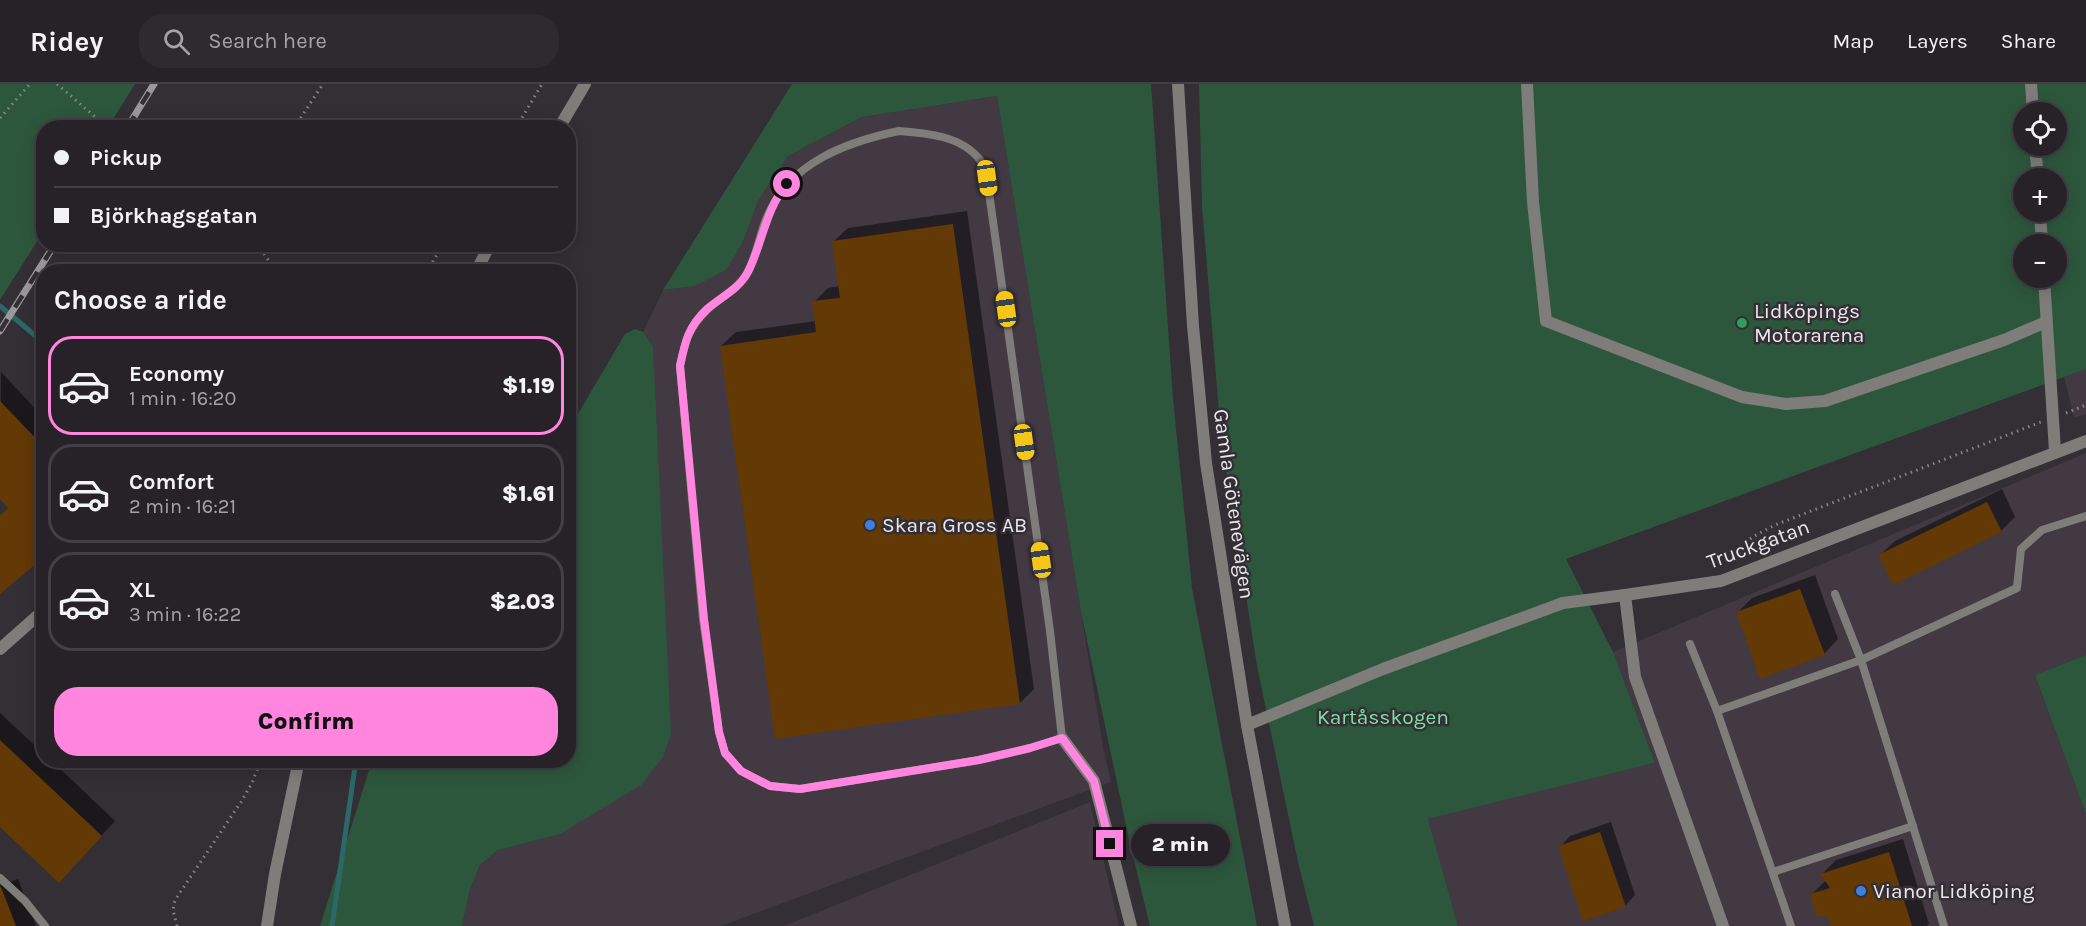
<!DOCTYPE html>
<meta charset="utf-8">
<style>
body{margin:0;font-family:Karla,sans-serif;background:#2f2a30;color:#f1f3f6;height:100vh;display:flex;flex-direction:column;font-size:22px;white-space:nowrap}
*{box-sizing:border-box;margin:0}
p{font-size:20px;color:#a4a4a8}
.icon{flex:none;width:33px;height:33px;fill:none;stroke:currentColor;stroke-width:2;stroke-linecap:round;stroke-linejoin:round}
.map{position:relative;flex:1;overflow:hidden}
.side{position:absolute;left:36px;top:180px;width:540px;height:504px;display:flex;flex-direction:column;background:#272228;border-radius:24px;box-shadow:0 3px 15px #0003,0 0 0 2px #433f45}
.side>*{flex:none}
.banner{position:absolute;left:36px;top:36px;width:540px;height:132px;border-radius:24px;box-shadow:0 3px 15px #0003,0 0 0 2px #433f45;display:grid;align-content:center;height:132px;padding:0 18px;background:#272228}
.buttons{position:absolute;left:2013px;top:18px;display:grid;gap:12px}
.buttons a{display:grid;place-items:center;width:54px;height:54px;border-radius:50%;background:#272228;box-shadow:0 3px 15px #0003,0 0 0 2px #433f45;font-size:30px}
.end{position:absolute;width:27px;height:27px;margin:-14px;border:8px solid #ff85df;background:#111;box-shadow:0 0 0 3px #111}
.from{border-radius:50%}
.bubble{position:absolute;height:42px;border-radius:21px;background:#272228;box-shadow:0 3px 15px #0003,0 0 0 2px #433f45;font-size:20px;font-weight:800;line-height:42px;text-align:center}
.car{position:absolute;width:18px;height:36px;margin:-18px -9px;border-radius:8px;box-shadow:0 0 4px 2px #0007;background:linear-gradient(#f5c518 24%,#345 0 40%,#f5c518 0 76%,#345 0 86%,#f5c518 0)}
.banner b{display:flex;align-items:center;gap:21px;height:57px;font-size:22px}
.banner b+b{border-top:2px solid #433f45}
.banner i{width:15px;height:15px;background:#f1f3f6}
ul{padding:0;list-style:none}
li{display:flex;align-items:center;gap:18px;height:99px;margin:0 12px 9px;padding:0 6px;border:3px solid #433f45;border-radius:24px}
li div{flex:1}
li b{display:block;font-size:22px}
li em{font-style:normal;font-weight:800}
li.current{border-color:#ff85df}
li>.icon{width:54px;height:54px;stroke-width:1.5}
h2{padding:0 18px;font-size:27px;line-height:72px}
.cta{display:flex;gap:12px;margin-top:auto;padding:12px 18px}
.cta a{flex:1;height:69px;border-radius:24px;background:#ff85df;color:#111;font-size:24px;font-weight:800;line-height:69px;text-align:center}
header{display:flex;align-items:center;gap:36px;box-sizing:border-box;height:84px;padding:0 30px;background:#272228;border-bottom:2px solid #433f45}
header strong{font-size:28px}
nav{display:flex;gap:33px;margin-inline-start:auto;font-size:21px}
.search{width:420px;height:54px;background:#2f2a30;display:flex;align-items:center;gap:15px;box-sizing:border-box;padding:0 21px;border-radius:24px;color:#a4a4a8;font-size:22px}
.map>svg:first-child{display:block}
.built{fill:#423943}
.green{fill:#2d573d;fill-rule:evenodd}
.shadow{fill:#0007}
.lines{fill:none;stroke-linecap:round;stroke-linejoin:round}
.stream{stroke:#2b6969;stroke-width:5}
.building{fill:#633905}
.path{stroke:#89848a;stroke-width:3;stroke-dasharray:1.5 4.5;stroke-linecap:butt}
.service{stroke:#7f7d79;stroke-width:8}
.minor{stroke:#7f7d79;stroke-width:12}
.tertiary{stroke:#7f7d79;stroke-width:12}
.rail-casing{stroke:#9c979d;stroke-width:7}
.rail{stroke:#342e35;stroke-width:4.5;stroke-dasharray:14;stroke-linecap:butt}
.route{stroke:#ff85df;stroke-width:8}
.leisure-dot{fill:#2e9e5b;stroke:#342e35;stroke-width:2}
.shop-dot{fill:#3f7fe0;stroke:#342e35;stroke-width:2}
.labels{text-anchor:middle;dominant-baseline:central;stroke-width:5;stroke-linejoin:round;paint-order:stroke}
.poi-label{font-size:21px;fill:#ebe7ec;stroke:#342e35;text-anchor:start}
.street-label{font-size:21px;fill:#ebe7ec;stroke:#342e35}
.park-label{font-size:21px;fill:#7ae3a2;stroke:#342e35}
</style>
<header>
<strong>Ridey</strong>
<div class="search"><svg class="icon" aria-label="search" viewBox="0 0 24 24"><circle cx="10" cy="10" r="6"/><path d="M15 15l6 6"/></svg>Search here</div>
<nav><a>Map</a><a>Layers</a><a>Share</a></nav>
</header>
<div class="map">
<svg width="2086" height="842" viewBox="0 0 2086 842">
<rect width="100%" height="100%" fill="#342e35"/>
<!-- built -->
<g class="built">
<path d="M997,12L1103,663L1111,698L721,842H462L470,805L480,781L498,766L560,750L653,262L643,248L663,206L695,202L743,158L758,117L788,72L862,33Z"/>
<path d="M2086,285V330L2074,334L2064,293Z"/>
<path d="M2086,369V571L2035,591L2086,730V842H1458L1428,735L1655,679L1613,568Z"/>
<path d="M1090,718L1119,842H784Z"/>
</g>
<!-- green -->
<g class="green">
<path d="M0,0H135L108,43L44,44L43,148L0,216Z"/>
<path d="M792,0H1151L1173,315L1192,504L1257,842H1150L1130,760L1081,528L997,12L862,33L788,72L758,117L743,158L726,186L695,202L663,206Z"/>
<path d="M1199,0H2086V285L1566,475L1613,568L1655,679L1428,735L1458,842H1314L1298,778L1257,582L1221,353L1202,122ZM2024,28H2056V62H2024ZM2024,94H2056V128H2024ZM2024,160H2056V194H2024Z"/>
<path d="M635,245L643,248L653,262L671,650L663,673L641,701L560,750L498,766L480,781L470,805L462,842H320L372,677L568,676L569,345L625,250Z"/>
<path d="M2086,571V730L2035,591Z"/>
</g>
<!-- shadow -->
<g class="shadow">
<path d="M967,127L1034,605L1020,619L721,262L736,248L816,237L814,218L828,204L840,202L833,158L848,144Z"/>
<path d="M1,288L44,334V471L0,508V431L9,423L0,413Z"/>
<path d="M2002,405L2015,433L2001,447L1880,471L1895,457Z"/>
<path d="M1815,491L1838,555L1824,570L1737,529L1752,514Z"/>
<path d="M0,629L44,670V676H51L115,737L73,782L0,741Z"/>
<path d="M1611,738L1635,811L1625,822L1560,763L1570,752Z"/>
<path d="M1903,755L1929,840L1927,842H1832L1829,830L1812,810L1826,796L1822,790L1836,776Z"/>
<path d="M18,795L36,842H0V802Z"/>
</g>
<g class="lines">
<!-- stream -->
<g class="stream">
<path d="M0,222L44,259"/>
<path d="M332,842L356,676"/>
</g>
</g>
<!-- building -->
<g class="building">
<path d="M953,140L1020,620L775,655L720,262L816,248L812,217L840,214L832,157Z"/>
<path d="M0,317L44,363V473L0,510V431L8,424L0,415Z"/>
<path d="M1987,418L2002,448L1893,501L1878,471Z"/>
<path d="M1800,505L1825,571L1760,595L1736,528Z"/>
<path d="M0,656L102,752L59,799L0,743Z"/>
<path d="M1600,748L1626,823L1583,837L1558,762Z"/>
<path d="M1889,768L1912,842H1831L1827,832H1816L1810,810L1830,804L1820,790Z"/>
<path d="M0,803H1L16,842H0Z"/>
</g>
<g class="lines">
<!-- path -->
<g class="path">
<path d="M57,0L108,44"/>
<path d="M0,34L30,0"/>
<path d="M294,44L323,0"/>
<path d="M516,44L542,0"/>
<path d="M257,160L277,188"/>
<path d="M426,188L444,160"/>
<path d="M2066,329L2086,321"/>
<path d="M1738,475C1741,455 1759,450 1775,441L2041,338"/>
<path d="M177,842L173,826L175,816L241,718L252,699L261,676"/>
</g>
<!-- service -->
<g class="service">
<path d="M899,47C927,49 962,52 980,76C984,81 985,89 987,94L1050,547L1062,654L1030,664L979,676L800,705L770,702L741,687L725,669L719,648L703,535L680,282C685,258 688,244 707,226C720,213 738,206 747,189C757,172 759,151 767,133C789,79 846,58 899,47Z"/>
<path d="M1690,560L1717,627"/>
<path d="M1773,788L1913,742"/>
<path d="M0,794L25,817L45,842"/>
<path d="M1791,842L1717,627L1861,576L1835,510"/>
<path d="M1944,842L1861,576L2017,504L2021,465L2042,446L2086,432"/>
</g>
<!-- minor -->
<g class="minor">
<path d="M1527,0L1533,118L1546,237L1742,313L1786,320L1825,317L2004,256L2046,238"/>
<path d="M2031,0L2033,28"/>
<path d="M2035,62L2038,94"/>
<path d="M2040,128L2042,160"/>
<path d="M2044,194L2055,367"/>
<path d="M0,565L44,526"/>
<path d="M1247,641L1383,585L1563,519L1625,511"/>
<path d="M1062,654L1094,697L1131,842"/>
<path d="M1723,842L1635,593L1625,511L1721,497L2086,357"/>
</g>
<!-- tertiary -->
<g class="tertiary">
<path d="M1178,0L1193,242L1206,379L1247,641L1285,842"/>
<path d="M559,44L585,0"/>
<path d="M476,188L490,160"/>
<path d="M267,842L275,790L299,676"/>
</g>
<!-- rail casing -->
<g class="rail-casing">
<g id="rail">
<path d="M127,44L154,0"/>
<path d="M0,247L55,160"/>
</g>
</g>
<!-- rail -->
<use href="#rail" class="rail"/>
</g>
<g class="lines">
<!-- route -->
<path class="route" d="M787,100C765,126 763,158 748,188C739,205 721,213 707,225C688,243 685,258 680,282L704,535L719,648L725,669L741,687L770,702L800,705L979,676L1030,664L1062,654L1094,697L1110,760"/>
</g>
<!-- markers -->
<circle class="leisure-dot" cx="1742" cy="239" r="6"/>
<g class="shop-dot">
<circle cx="870" cy="441" r="6"/>
<circle cx="1861" cy="807" r="6"/>
</g>
<g class="labels">
<!-- poi labels -->
<g class="poi-label">
<text x="1754" y="227">Lidköpings<tspan x="1754" dy="24">Motorarena</tspan></text>
<text x="882" y="441">Skara Gross AB</text>
<text x="1873" y="807">Vianor Lidköping</text>
</g>
<!-- street labels -->
<g class="street-label">
<text transform="translate(1234 420) rotate(82)">Gamla Götenevägen</text>
<text transform="translate(1758 460) rotate(-20)">Truckgatan</text>
</g>
<!-- park labels -->
<g class="park-label">
<text x="1383" y="633">Kartåsskogen</text>
</g>
</g>
</svg>
<div class="buttons">
<a><svg class="icon" aria-label="locate" viewBox="0 0 24 24"><circle cx="12" cy="12" r="6"/><path d="M12 2v4M12 18v4M2 12h4M18 12h4"/></svg></a>
<a>+</a>
<a>−</a>
</div>
<i class="end from" style="left:787px;top:100px"></i>
<i class="end" style="left:1110px;top:760px"></i>
<div class="bubble" style="left:1131px;top:740px;width:99px">2 min</div>
<i class="car" style="left:987px;top:94px;rotate:172deg"></i>
<i class="car" style="left:1006px;top:225px;rotate:352deg"></i>
<i class="car" style="left:1024px;top:358px;rotate:172deg"></i>
<i class="car" style="left:1041px;top:476px;rotate:352deg"></i>
<div class="banner">
<b><i class="from"></i>Pickup</b>
<b><i></i>Björkhagsgatan</b>
</div>
<section class="side">
<h2>Choose a ride</h2>
<ul>
<li class="current"><svg class="icon" aria-label="car" viewBox="0 0 24 24"><path d="M5 17H2v-5l4-1 3-4h7l3 4 3 1v5h-3M9 17h6M6 11h13"/><circle cx="7" cy="17" r="2"/><circle cx="17" cy="17" r="2"/></svg><div><b>Economy</b><p>1 min · 16:20</p></div><em>$1.19</em></li>
<li><svg class="icon" aria-label="car" viewBox="0 0 24 24"><path d="M5 17H2v-5l4-1 3-4h7l3 4 3 1v5h-3M9 17h6M6 11h13"/><circle cx="7" cy="17" r="2"/><circle cx="17" cy="17" r="2"/></svg><div><b>Comfort</b><p>2 min · 16:21</p></div><em>$1.61</em></li>
<li><svg class="icon" aria-label="car" viewBox="0 0 24 24"><path d="M5 17H2v-5l4-1 3-4h7l3 4 3 1v5h-3M9 17h6M6 11h13"/><circle cx="7" cy="17" r="2"/><circle cx="17" cy="17" r="2"/></svg><div><b>XL</b><p>3 min · 16:22</p></div><em>$2.03</em></li>
</ul>
<div class="cta"><a>Confirm</a></div>
</section>
</div>
